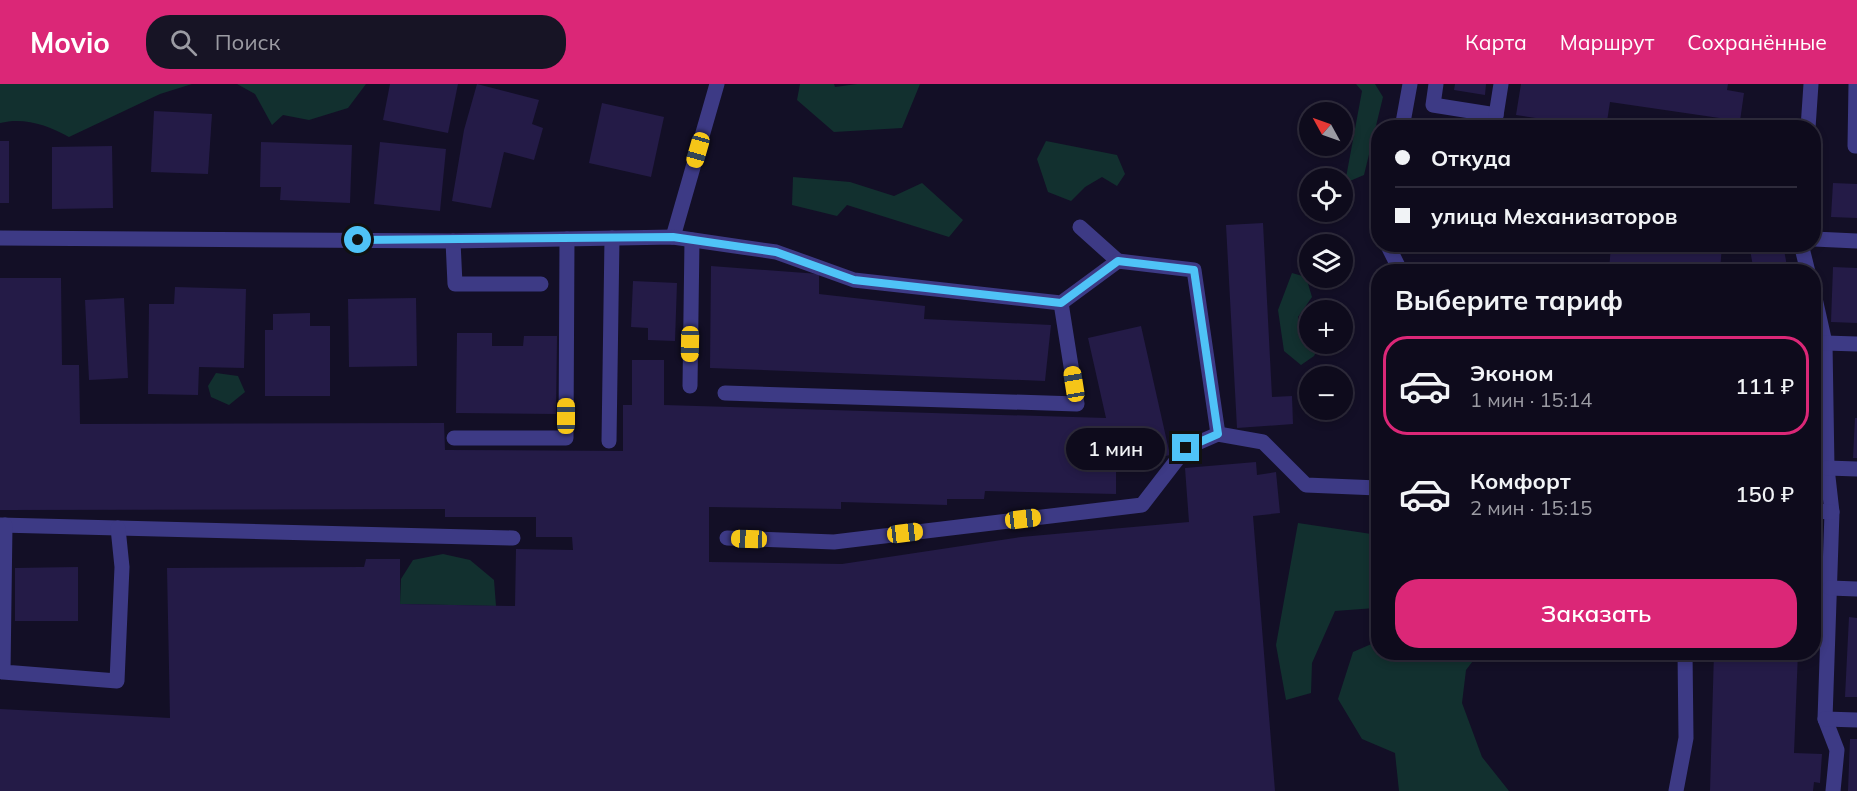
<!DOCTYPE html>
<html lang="ru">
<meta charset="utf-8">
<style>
body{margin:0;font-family:Mulish,sans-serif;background:#171425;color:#f1f3f6;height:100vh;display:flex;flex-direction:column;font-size:22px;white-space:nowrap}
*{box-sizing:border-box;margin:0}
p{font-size:20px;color:#9b9ba3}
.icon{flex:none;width:33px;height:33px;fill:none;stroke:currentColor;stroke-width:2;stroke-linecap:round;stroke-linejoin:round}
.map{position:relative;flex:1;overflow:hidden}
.drawer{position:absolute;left:1371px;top:180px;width:450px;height:396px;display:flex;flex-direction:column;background:#0e0b1c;border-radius:24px;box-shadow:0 3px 9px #0003,0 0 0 2px #2e2b3b}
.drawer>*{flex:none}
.hud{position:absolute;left:1371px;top:36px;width:450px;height:132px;border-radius:24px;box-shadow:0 3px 9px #0003,0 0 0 2px #2e2b3b;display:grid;align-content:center;height:132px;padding:0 24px;background:#0e0b1c}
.needle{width:39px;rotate:310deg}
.tools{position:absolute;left:1299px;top:18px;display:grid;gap:12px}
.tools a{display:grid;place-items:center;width:54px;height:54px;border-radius:50%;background:#0e0b1c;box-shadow:0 3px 9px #0003,0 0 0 2px #2e2b3b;font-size:30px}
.end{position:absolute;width:27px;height:27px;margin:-14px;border:8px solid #4fc3f7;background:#111;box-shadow:0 0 0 3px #111}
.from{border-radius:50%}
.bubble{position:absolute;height:42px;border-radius:21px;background:#0e0b1c;box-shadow:0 3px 9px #0003,0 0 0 2px #2e2b3b;font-size:20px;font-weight:600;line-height:42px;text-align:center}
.car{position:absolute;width:18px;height:36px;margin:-18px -9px;border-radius:8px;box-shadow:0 0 4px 2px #0007;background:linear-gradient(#f5c518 24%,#345 0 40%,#f5c518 0 76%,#345 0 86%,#f5c518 0)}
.hud b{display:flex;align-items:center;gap:21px;height:57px;font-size:22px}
.hud b+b{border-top:2px solid #2e2b3b}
.hud i{width:15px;height:15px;background:#f1f3f6}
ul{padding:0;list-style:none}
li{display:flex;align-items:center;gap:18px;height:99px;margin:0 12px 9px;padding:0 12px;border:3px solid transparent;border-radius:24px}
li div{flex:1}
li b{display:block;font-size:22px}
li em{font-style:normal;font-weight:600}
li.selected{border-color:#db2777}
li>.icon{width:54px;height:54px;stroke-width:1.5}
h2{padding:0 24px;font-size:27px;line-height:72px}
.primary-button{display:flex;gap:12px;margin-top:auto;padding:12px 24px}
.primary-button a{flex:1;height:69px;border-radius:24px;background:#db2777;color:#fff;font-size:24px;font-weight:600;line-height:69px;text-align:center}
header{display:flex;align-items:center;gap:36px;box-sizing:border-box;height:84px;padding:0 30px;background:#db2777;color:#fff}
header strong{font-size:28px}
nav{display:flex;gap:33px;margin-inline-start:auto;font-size:21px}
.search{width:420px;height:54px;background:#171425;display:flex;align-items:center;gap:15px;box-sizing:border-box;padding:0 21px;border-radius:24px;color:#9b9ba3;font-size:22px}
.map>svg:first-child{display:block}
.green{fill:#12302f}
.building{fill:#241b47}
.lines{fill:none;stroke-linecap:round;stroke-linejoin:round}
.minor{stroke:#3d3a85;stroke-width:15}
.route{stroke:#4fc3f7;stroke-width:8}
</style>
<header>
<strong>Movio</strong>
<div class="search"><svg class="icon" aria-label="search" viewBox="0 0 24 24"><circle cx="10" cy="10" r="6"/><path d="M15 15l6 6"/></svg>Поиск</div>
<nav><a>Карта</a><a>Маршрут</a><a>Сохранённые</a></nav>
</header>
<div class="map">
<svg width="1857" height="707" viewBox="0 0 1857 707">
<rect width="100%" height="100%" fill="#130f26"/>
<!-- green -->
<g class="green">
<path d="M0,0H192L160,10L69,53C48,41 24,33 0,39Z"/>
<path d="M237,0H366L348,24L309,36L283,31L272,41L255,10Z"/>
<path d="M800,0H834L835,3L857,0H920L902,44L834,48L797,16Z"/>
<path d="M1356,0H1375L1383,13L1364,91L1345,99L1362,7Z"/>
<path d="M1046,57L1117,71L1125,90L1117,102L1102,93L1085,103L1071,117L1048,108L1037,75Z"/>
<path d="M793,93L850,98L894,112L922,99L963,136L949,153L847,121L837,132L792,121Z"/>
<path d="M1292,189L1306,193L1312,213L1298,233L1301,247L1309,249L1310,260H1320L1314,272L1301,281L1284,267L1278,226Z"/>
<path d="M216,289L238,292L245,308L229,321L211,313L208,302Z"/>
<path d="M1298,439L1378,451V568L1479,569L1466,586L1462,619L1482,673L1509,707H1399L1395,669L1362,655L1338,615L1353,568L1376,558L1375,524L1335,527L1312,579L1311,609L1286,616L1276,561Z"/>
<path d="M443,470L470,476L494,496L496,522L400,520L401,495L413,476Z"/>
</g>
<!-- building -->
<g class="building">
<path d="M390,0H458L448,49L383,36Z"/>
<path d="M477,0L539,16L532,40L543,44L534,76L504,68L491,124L452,117L464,46Z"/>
<path d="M1455,0H1486L1485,11L1454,6Z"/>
<path d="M1521,0H1728L1727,6L1744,9L1740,37L1610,18L1606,44H1601L1516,31Z"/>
<path d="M602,19L664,33L651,93L589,79Z"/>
<path d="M154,27L212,30L208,90L151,88Z"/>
<rect x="0" y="57" width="9" height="62"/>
<path d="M261,58L352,61L350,119L280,116L281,103H260Z"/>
<path d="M380,58L446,65L440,127L374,120Z"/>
<path d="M112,62L113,124L52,125V63Z"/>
<path d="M1833,99L1857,100V134L1831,133Z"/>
<path d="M1263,139L1272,313L1292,312L1293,340L1237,344L1226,141Z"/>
<path d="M1611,160H1722L1720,188H1609Z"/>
<path d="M1749,160H1783L1788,188H1754Z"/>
<path d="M711,182L819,190V210L925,222L924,235L1051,241L1045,297L710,284Z"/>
<path d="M1833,183L1857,184V239L1831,238Z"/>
<path d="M1474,184L1530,185V188H1474Z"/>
<path d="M0,194H61L62,281H79L80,340L444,339L445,366L623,367V321H632V276H664V321L1106,334L1088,254L1141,242L1170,371L1116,383V410L985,407L984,415H947V421L841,418V425L709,423V478L842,480L1021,453L1189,438L1185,384L1256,378L1257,391L1276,388L1280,429L1253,432L1275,707H0V625L170,634L167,484L364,483L366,475H400V520L515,522L516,465L573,466L572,453H536V433H445V425L0,426Z"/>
<path d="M633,197L677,199L675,257L648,256V244L631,243Z"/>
<path d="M175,203L246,205L244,284L199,283L198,311L148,310L149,220H174Z"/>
<path d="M124,214L128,294L89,296L85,216Z"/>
<path d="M416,214L417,282L349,283L348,215Z"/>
<path d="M310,229V242H330V312H265V246H273V230Z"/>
<path d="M457,249H492V262H523L524,252H557L556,330L456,329Z"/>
<path d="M1855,334H1857V374H1853Z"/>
<path d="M1814,360L1820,392L1814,393Z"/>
<path d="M78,483V537H15V484Z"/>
<path d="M1849,533L1857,534V613H1845Z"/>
<path d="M1714,568H1798L1794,669L1822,670L1820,699L1814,698L1813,707H1710Z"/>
<path d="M1850,655H1857V707H1848Z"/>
</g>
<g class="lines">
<!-- minor -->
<g class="minor">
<path d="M1436,0L1433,21L1496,31"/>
<path d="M1856,0L1855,62H1857"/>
<path d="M1402,44L1410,0"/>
<path d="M1494,44L1501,0"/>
<path d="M1808,44L1811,0"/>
<path d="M1080,143L1118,177"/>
<path d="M673,153L717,0"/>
<path d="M0,154L453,157L673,153L776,168L854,196L1061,219L1118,177L1194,186L1218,350"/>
<path d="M1814,155L1857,157"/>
<path d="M453,157L455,200H541"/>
<path d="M1387,160L1401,188"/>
<path d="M1801,160L1808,188"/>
<path d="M1814,210L1825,259L1827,384L1832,428L1825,635L1837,666L1833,707"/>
<path d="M1825,259L1857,260"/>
<path d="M690,302L692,156"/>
<path d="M725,309L1077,320L1061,219"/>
<path d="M454,354H566L567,155"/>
<path d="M609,357L612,154"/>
<path d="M1827,384L1857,385"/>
<path d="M1814,427L1832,428"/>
<path d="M0,441L513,454"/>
<path d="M5,441L3,588L117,597L122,483L118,444"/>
<path d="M727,454L834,458L1142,421L1186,364L1218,350L1263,358L1306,401L1378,404"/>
<path d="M1830,504L1857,505"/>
<path d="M1825,635L1857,636"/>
<path d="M1676,707L1686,654L1685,568"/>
</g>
</g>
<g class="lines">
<!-- route -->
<path class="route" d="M358,156L673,153L776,168L854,196L1061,219L1118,177L1194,186L1218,350L1186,364"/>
</g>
</svg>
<div class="tools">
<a><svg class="needle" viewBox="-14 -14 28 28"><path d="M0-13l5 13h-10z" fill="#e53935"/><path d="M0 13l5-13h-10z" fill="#9b9ba3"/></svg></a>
<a><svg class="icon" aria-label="locate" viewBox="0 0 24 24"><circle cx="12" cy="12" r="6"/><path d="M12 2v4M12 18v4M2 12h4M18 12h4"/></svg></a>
<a><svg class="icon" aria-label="layers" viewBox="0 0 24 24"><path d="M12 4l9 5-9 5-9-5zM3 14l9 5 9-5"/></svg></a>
<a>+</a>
<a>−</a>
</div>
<i class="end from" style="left:358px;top:156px"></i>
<i class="end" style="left:1186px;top:364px"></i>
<div class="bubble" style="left:1066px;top:344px;width:99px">1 мин</div>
<i class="car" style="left:698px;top:66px;rotate:196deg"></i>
<i class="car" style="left:690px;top:260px;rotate:181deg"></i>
<i class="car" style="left:1074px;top:300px;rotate:351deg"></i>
<i class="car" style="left:566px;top:332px;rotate:0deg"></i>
<i class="car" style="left:1023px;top:435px;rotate:83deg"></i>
<i class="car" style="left:905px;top:449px;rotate:83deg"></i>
<i class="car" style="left:749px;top:455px;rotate:272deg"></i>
<div class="hud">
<b><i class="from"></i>Откуда</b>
<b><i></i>улица Механизаторов</b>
</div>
<section class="drawer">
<h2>Выберите тариф</h2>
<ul>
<li class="selected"><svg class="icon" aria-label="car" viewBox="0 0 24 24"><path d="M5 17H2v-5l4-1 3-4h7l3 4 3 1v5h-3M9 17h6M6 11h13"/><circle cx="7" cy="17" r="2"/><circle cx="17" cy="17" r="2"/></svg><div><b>Эконом</b><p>1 мин · 15:14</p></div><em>111 ₽</em></li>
<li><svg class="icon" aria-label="car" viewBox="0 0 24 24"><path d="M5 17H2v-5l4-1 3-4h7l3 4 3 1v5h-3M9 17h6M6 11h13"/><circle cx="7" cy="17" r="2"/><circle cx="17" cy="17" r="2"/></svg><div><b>Комфорт</b><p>2 мин · 15:15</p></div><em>150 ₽</em></li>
</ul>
<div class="primary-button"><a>Заказать</a></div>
</section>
</div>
